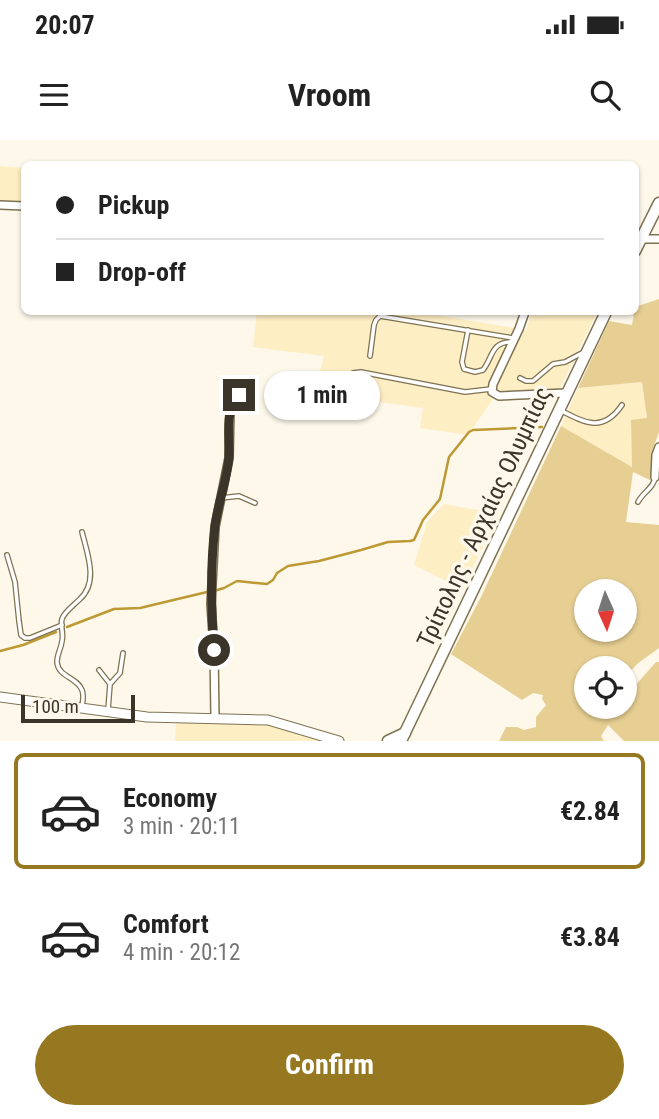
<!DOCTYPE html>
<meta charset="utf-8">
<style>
body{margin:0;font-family:"Roboto Condensed",sans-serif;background:#f2f2f2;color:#222;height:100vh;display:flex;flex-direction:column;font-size:26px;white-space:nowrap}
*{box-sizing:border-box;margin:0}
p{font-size:23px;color:#767676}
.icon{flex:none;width:38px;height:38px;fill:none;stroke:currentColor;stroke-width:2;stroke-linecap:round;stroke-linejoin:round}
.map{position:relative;height:601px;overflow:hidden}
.side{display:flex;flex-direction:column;background:#fff;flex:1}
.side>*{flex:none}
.hud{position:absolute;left:21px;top:21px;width:618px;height:154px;border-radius:10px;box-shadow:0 2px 5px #0004;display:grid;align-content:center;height:154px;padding:0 35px;background:#fff}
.needle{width:46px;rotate:177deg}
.controls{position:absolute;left:574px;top:439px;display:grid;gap:14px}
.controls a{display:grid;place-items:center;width:63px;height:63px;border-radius:50%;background:#fff;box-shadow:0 2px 5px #0004;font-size:35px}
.scale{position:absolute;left:21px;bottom:18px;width:114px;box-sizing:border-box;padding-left:7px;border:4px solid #3a3528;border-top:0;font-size:19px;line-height:24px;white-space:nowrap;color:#3a3528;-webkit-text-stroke:5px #fdf8ea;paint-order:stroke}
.end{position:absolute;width:32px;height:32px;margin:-16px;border:9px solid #3a3528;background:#fff;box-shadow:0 0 0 4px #fff}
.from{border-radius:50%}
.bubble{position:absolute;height:49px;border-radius:24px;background:#fff;box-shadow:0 2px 5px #0004;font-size:23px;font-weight:700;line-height:49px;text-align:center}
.hud b{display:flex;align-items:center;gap:24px;height:66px;font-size:26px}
.hud b+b{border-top:2px solid #e0e0e0}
.hud i{width:18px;height:18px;background:#222}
ul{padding:12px 0 0;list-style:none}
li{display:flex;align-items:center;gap:21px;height:116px;margin:0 14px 10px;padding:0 21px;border:4px solid transparent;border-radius:10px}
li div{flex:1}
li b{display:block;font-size:26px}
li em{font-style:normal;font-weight:700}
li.selected{border-color:#967820}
li>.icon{width:63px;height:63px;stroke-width:1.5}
.action{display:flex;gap:14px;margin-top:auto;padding:14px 35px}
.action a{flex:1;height:80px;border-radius:42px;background:#967820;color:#fff;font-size:28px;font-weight:700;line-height:80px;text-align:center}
.status{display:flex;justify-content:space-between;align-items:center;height:49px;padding:0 35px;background:#fff;direction:ltr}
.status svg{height:19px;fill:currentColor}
header{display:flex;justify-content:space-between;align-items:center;height:91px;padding:0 35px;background:#fff;font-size:32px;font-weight:700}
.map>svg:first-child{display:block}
.built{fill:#feeec4}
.green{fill:#e7cf93;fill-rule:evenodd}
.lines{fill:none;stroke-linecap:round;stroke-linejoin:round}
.stream{stroke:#bd9933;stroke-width:2.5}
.service-casing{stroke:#7e7253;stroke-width:6}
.minor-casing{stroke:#7e7253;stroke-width:10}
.tertiary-casing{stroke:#7e7253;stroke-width:11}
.primary-casing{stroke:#7e7253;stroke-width:13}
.service{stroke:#fff;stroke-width:3.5}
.minor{stroke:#fff;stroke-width:7}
.tertiary{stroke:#fff;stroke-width:9}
.primary{stroke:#fff;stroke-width:10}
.route{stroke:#3a3528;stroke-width:9}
.labels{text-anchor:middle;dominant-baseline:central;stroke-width:7;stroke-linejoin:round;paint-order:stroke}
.street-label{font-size:24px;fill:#3a3528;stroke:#fdf8ea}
</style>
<div class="status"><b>20:07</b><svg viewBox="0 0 49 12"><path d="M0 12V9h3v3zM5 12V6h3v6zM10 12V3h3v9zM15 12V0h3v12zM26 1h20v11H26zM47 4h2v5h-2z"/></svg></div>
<header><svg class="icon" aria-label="menu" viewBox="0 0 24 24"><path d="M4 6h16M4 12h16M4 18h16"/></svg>Vroom<svg class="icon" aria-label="search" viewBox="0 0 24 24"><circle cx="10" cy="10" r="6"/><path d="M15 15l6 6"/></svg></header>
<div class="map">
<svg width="659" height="601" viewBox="0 0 659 601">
<rect width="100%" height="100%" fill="#fdf8ea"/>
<!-- built -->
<g class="built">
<path d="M0,26L24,28V63L0,61Z"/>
<path d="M257,172H418L526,190L532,172H597L560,249L502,251L495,256L468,295L420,288L423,268L314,253L324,216L253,207Z"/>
<path d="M642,242L647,279L631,281L632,327L561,286L578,248Z"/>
<path d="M444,364L499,374L462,449L414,425L427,382Z"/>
<path d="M176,582L274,584L325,601H175Z"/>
</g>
<!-- green -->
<path class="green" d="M659,159V292L651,314L652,341L633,332L626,382L659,385V508L637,524L625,538V528H586V567H612L613,570L616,567H625V557L656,522H659V601H624L608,585L601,596L604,601H499L506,587H517L524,590L536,587V577L546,565L542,559L543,555L533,553L522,560L451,514L481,457L561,286L632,327L631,280L647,278L642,242L578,248L609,181L632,185L635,167ZM586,452H625V490H586Z"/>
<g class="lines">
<!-- stream -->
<g class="stream">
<path d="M214,451L224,448L237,441L267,444L273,440L277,433L288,426L319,421L361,410L388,402L410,401L414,400L423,380L440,359L449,317L469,292L473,290L542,287"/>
<path d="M67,487L114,469L140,468L207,452"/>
<path d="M0,511L23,505L56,492"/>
</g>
<!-- service casing -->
<g class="service-casing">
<g id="service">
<path d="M468,190L462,222L464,229L475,232L483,230C493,217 491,202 511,202"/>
<path d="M370,216L374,185L376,180L380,176L513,198"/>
<path d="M520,238L526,241H533L553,224L565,222L582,213"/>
<path d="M349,240L353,233L361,232L465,252L491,249"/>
<path d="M560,270C585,283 603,293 622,265"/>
<path d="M221,358L239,356L255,363"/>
<path d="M638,362C643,352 654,348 655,337"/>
<path d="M82,392C87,413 99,442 80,459C74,465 64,472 62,479C60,486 64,494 62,501C61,509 57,514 57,522C58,537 77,537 82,550C84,555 83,561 82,566"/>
<path d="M7,415L15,442L19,481L21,495L25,498H30L62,485"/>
<path d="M99,530L110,544"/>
<path d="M108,570L110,544L120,533L123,513"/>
</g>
</g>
<!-- minor casing -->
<g class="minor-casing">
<g id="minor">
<path d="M0,65L24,66"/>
<path d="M641,99H659"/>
<path d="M525,172L519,189L493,244L492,252L499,256L566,253"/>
<path d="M655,337L656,315L659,307"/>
<path d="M215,578L214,510L211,464L215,387L229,318L230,271L233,262L242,251"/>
</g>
</g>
<!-- tertiary casing -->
<g class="tertiary-casing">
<path id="tertiary" d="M0,557L147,577L268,580L339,601"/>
</g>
<!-- primary casing -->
<g class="primary-casing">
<g id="primary">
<path d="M635,111L659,63"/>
<path d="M388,601L405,593"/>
<path d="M401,601L606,172"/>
</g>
</g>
<!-- service -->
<use href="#service" class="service"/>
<!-- minor -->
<use href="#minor" class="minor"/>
<!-- tertiary -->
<use href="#tertiary" class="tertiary"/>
<!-- primary -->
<use href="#primary" class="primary"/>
</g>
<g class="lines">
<!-- route -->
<path class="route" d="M214,510C211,469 210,427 215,386C218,363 227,340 229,317C230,297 224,270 239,255"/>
</g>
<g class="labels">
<!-- street labels -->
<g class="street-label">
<text transform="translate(484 377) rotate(-65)">Τρίπολης - Αρχαίας Ολυμπίας</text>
</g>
</g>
</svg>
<div class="controls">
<a><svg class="needle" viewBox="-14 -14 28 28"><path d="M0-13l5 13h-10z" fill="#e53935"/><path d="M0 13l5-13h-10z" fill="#767676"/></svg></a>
<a><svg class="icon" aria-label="locate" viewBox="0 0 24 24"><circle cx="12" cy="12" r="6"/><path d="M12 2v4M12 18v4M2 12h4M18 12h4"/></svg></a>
</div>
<div class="scale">100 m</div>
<i class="end from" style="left:214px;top:510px"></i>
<i class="end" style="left:239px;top:255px"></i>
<div class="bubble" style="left:264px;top:231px;width:116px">1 min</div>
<div class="hud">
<b><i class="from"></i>Pickup</b>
<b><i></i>Drop-off</b>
</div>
</div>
<section class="side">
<ul>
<li class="selected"><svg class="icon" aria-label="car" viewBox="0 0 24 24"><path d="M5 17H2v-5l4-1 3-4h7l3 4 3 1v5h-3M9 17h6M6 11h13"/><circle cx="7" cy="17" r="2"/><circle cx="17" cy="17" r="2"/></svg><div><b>Economy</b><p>3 min · 20:11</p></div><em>€2.84</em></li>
<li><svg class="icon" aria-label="car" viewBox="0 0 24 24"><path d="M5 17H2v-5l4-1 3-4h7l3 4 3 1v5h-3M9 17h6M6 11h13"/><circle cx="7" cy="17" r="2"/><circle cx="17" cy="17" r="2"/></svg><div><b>Comfort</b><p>4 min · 20:12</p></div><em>€3.84</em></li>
</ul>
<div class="action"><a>Confirm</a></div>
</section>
